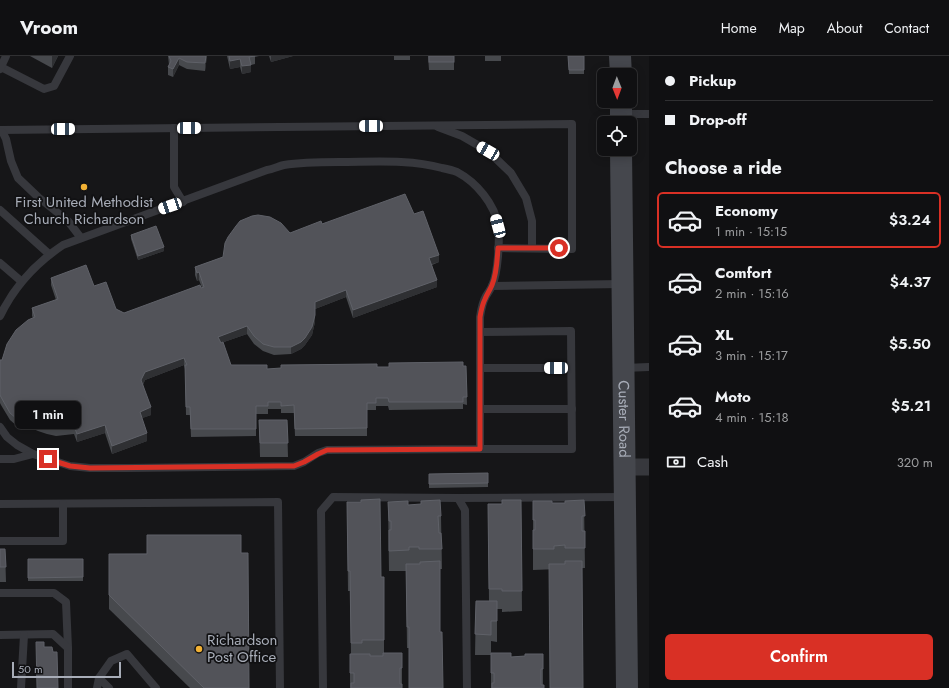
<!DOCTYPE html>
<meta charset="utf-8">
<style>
body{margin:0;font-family:Jost,sans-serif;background:#1e1e20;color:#f1f3f6;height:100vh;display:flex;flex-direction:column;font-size:15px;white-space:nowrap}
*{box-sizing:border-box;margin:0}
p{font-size:13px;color:#9c9d9f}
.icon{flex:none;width:22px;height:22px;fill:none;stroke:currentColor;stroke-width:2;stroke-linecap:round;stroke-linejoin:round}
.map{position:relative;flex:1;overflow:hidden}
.panel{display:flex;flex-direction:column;background:#101012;width:300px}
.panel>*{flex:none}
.guide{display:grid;align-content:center;height:88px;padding:0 16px;background:#101012}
.needle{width:26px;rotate:179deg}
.controls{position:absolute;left:597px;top:12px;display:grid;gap:8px}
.controls a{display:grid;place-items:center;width:40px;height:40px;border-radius:6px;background:#101012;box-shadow:0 2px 10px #0003,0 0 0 1px #303032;font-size:20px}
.scale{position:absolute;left:12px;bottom:10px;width:109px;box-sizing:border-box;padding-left:4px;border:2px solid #a8adb8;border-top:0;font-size:11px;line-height:14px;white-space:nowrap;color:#a8adb8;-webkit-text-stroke:3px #111113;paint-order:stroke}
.end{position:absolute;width:18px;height:18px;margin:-9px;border:5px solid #d93025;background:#fff;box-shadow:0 0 0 2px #fff}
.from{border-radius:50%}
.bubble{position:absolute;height:28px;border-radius:6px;background:#101012;box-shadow:0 2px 10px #0003,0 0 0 1px #303032;font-size:13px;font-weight:600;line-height:28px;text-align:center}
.car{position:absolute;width:12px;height:24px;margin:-12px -6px;border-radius:5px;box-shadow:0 0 3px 1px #0007;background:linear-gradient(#fff 24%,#345 0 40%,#fff 0 76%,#345 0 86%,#fff 0)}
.guide b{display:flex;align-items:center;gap:14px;height:38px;font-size:15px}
.guide b+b{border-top:1px solid #303032}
.guide i{width:10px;height:10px;background:#f1f3f6}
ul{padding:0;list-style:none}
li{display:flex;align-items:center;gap:12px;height:56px;margin:0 8px 6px;padding:0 8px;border:2px solid transparent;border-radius:6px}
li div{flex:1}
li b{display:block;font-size:15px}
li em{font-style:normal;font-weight:600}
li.selected{border-color:#d93025}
li>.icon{width:36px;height:36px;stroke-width:1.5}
h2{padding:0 16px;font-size:18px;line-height:48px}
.pay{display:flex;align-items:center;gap:10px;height:44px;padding:0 16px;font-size:15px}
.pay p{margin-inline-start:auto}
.button{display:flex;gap:8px;margin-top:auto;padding:8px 16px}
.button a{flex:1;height:46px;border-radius:6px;background:#d93025;color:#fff;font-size:16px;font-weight:600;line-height:46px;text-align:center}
header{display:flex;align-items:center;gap:24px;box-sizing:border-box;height:56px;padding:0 20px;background:#101012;border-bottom:1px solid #303032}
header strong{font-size:19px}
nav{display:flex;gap:22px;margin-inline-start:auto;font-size:14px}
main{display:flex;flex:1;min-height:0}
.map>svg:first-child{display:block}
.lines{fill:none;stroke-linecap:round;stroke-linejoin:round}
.lane{stroke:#37383d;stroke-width:8}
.street{stroke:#37383d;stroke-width:17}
.secondary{stroke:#45474d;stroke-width:22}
.wall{fill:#47494d}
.shaded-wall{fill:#2f3033}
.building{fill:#525359;stroke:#5f6168}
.route{stroke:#d93025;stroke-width:5}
.poi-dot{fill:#f2b134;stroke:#111113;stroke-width:1.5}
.labels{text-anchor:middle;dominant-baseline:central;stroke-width:3.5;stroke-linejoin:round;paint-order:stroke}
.poi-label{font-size:15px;fill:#a8adb8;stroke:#111113}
.street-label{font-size:15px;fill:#a8adb8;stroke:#111113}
</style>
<header>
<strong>Vroom</strong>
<nav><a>Home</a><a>Map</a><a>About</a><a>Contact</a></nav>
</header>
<main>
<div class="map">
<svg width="649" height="632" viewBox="0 0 649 632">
<rect width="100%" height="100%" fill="#161618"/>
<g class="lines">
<!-- lane -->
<g class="lane">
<path d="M1,11L44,33L54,30L70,0"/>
<path d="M0,13L6,0"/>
<path d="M622,58H649"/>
<path d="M438,71L462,80L488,95L511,117L526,142L532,165V192"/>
<path d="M174,72V131L183,146"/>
<path d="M0,74L572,68V193L498,192"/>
<path d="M0,76L3,77L6,83L11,105L18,122L38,141L68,165L81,182"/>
<path d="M0,154L49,198"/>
<path d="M0,207L21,225"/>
<path d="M492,230L622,228"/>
<path d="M0,260C14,231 36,207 63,189L267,114C273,113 279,110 284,109C302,106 321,106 339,106C373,106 409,103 442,112C447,113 452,114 457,116C476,126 495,148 498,170C500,184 498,217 492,230C490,234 488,237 486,240C482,247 481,254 480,261V393L327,394L318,397L304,406L294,410L127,412H90L70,410L33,398L17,389L7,381L0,371"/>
<path d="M480,312H571"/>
<path d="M624,312L649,311"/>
<path d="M480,353H572"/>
<path d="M480,393H572L571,275L480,276"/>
<path d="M0,403H14L33,398"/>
<path d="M458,442L624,441"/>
<path d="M0,448L278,446L280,632"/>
<path d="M0,485H63V448"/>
<path d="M0,537H54L66,546L68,592"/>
<path d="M0,579L53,578L68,592V632"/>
<path d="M99,622L109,632"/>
<path d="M21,632L24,579"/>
<path d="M97,632L99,622L111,605L127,598L156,632"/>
<path d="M323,632L321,455L333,441L458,442L465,454L467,632"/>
</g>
<!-- street -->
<path class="street" d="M624,411H649"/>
<!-- secondary -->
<g class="secondary">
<path d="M620,0L621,19"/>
<path d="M621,45V67"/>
<path id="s1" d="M621,93L627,632"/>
</g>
</g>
<!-- wall -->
<g class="wall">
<path d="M30,0H58L52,12Z"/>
<path d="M168,0H207L205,15L187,13L179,9L173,21L168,19V11L169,9Z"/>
<path d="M227,0H259L255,1V8L251,9V16L242,18L240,11L230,13Z"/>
<path d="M269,0H293L271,6Z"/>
<rect x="394" y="0" width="16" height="4"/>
<path d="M428,0H462H454V14H429Z"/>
<rect x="485" y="0" width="16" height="5"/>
<path d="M568,0H584V18H569Z"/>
<path d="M414,158L439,206L432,209L437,231L353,262L346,241L315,253V266L312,279L305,289L301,293L291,298L274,299L263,295L254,288L247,278L221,287L231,309L267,313L466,310L467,349L463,348V353L389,354L388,350H376V354H367V380H295L294,357H281V353H268V358H256V380L191,381L190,359H186L185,313L184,309L145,324L143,329L151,359L142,362L147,385L112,398L105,377L77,386L74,378L56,380L47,378L38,375L29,371L22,365L17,370L10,364L1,349L0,347V304H2L33,262L32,260V252L56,244L51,229V222L94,230L116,253L124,257L202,232L199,224L197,225L195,219V211L290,177L322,168Z"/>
<path d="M131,179L164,195L138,204L131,183Z"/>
<path d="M259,364H287L288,401H260Z"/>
<path d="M488,417V431L429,432V418Z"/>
<path d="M521,444L522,555L502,556V553H497V586L491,585V599H475L476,545H489L488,448H502Z"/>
<path d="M584,444L585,512L533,514V445L552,447H565Z"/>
<path d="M347,446H361L381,521H384V597H402V632H350V598H351L350,535H348Z"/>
<path d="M388,446L408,449L441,460L442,513H440L409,592H407L406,515H389Z"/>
<path d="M0,493H5L6,526H0Z"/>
<path d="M241,497L249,632H190L109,553V498Z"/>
<rect x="28" y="503" width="55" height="22"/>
<path d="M491,597L511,601L525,600L543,598V629L544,632H491Z"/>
</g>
<!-- shaded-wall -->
<g class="shaded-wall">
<path d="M52,0H58L52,12Z"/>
<path d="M206,0H207L205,15V7Z"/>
<path d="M271,0H293L271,6Z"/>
<path d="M179,2V9L173,21V13Z"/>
<path d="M240,3V11L230,13V5Z"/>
<path d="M251,9V16L242,18V10Z"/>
<path d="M164,191V195L138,204V200Z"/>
<path d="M439,199V206L429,209V202Z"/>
<path d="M199,216V224L197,225V217Z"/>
<path d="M437,224V231L353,262V254Z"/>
<path d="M346,234V241L315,253V246Z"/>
<path d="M315,259V266L312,279L305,289L301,293L291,298V291Z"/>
<path d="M247,270V278L218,288V281Z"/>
<path d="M184,302V309L145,324L141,332V324L145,316Z"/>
<path d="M151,351V359L140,363V356Z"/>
<path d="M22,357V365L17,370V363Z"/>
<path d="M105,369V377L77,386V378Z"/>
<path d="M147,377V385L112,398V390Z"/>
</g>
<!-- building -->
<g class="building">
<path d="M169,0H206L205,7L187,6L179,2L173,13L168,11L171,5Z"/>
<path d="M229,0H255L249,1L251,9L242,10L240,3L230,5Z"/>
<rect x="429" y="0" width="25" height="6"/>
<path d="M568,0H584V14H569Z"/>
<path d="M405,138L414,158L423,155L439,199L429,202L437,224L353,254L346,234L315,246V259L312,271L305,282L301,286L291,291H274L263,288L254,280L247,270L218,281L221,287L223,286L231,309H267V313L281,312V309L377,308V311H389V307L463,306V310H466L467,341H463V346H389L388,342H376V347H367V372L295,373L294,349L281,350V346H268V350H256V373H191L190,351H186L185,309H187L184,302L145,316L141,324L151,351L140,356L147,377L112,390L105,369L77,378L74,370L65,372H56L47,371L38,368L29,363L22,357L17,363L10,357L1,341L0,339V304H2L7,288L16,274L28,264L35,261L32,252L58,243L51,222L86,209L94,230L106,226L116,253L124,257L200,229L201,232L204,231L199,216L197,217L195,211L223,201L225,187L228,181L236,170L240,165L252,160L258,159L270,161L281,167L290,177L321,165L322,168Z"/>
<path d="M156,170L164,191L138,200L131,179Z"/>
<path d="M259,364H287L288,387H260Z"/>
<path d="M488,417V427L429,428V418Z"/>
<path d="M380,443L381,521H384V584H362V587H351L350,515H348L347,446H361V444Z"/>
<path d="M440,444L441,460H438L439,477H441L442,493H419V491H409V494L389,495V474H391V465H389L388,446L408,445V449L421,448V445Z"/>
<path d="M502,444H521L522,535H502V533H489L488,448H502Z"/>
<path d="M584,444L585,460H582V475H585V492H565V489L554,490V493H533V474H535V464H533V445H552V447H565V445Z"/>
<path d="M147,479H241V497H248L249,632H204L109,539V498H147Z"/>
<path d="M0,493H5L6,511H0Z"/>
<path d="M28,503H83V521L28,522Z"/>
<path d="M440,505V576H442L443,632H409V571H407L406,508H420V506Z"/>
<path d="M565,505H582L583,632H550L549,508H565Z"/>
<path d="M476,545H497V565H491V579L475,578Z"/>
<path d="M36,586H44V591H52L53,596H57L58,632H37Z"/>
<path d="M383,597H402V612H400V628H402V632H351V627H354V617H350V598H370V600H383Z"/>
<path d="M491,597H511V601L525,600V598H543V613H541V629H544V632H492V627H494V617H491Z"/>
</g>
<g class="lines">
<!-- route -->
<path class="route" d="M48,403L70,410L90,412L278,410H294L304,406L318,398L327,394L480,393V261C481,255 482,249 485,243C487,238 490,234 492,229C497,217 497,205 498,192H559"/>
</g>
<!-- markers -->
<g class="poi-dot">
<circle cx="84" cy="131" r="4"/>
<circle cx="199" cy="593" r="4"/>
</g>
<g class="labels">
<!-- poi labels -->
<g class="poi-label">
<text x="84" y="146">First United Methodist<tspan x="84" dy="17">Church Richardson</tspan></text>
<text x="207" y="584" text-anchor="start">Richardson<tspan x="207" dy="17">Post Office</tspan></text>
</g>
<!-- street labels -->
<g class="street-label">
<text stroke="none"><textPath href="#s1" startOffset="270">Custer Road</textPath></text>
</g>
</g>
</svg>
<div class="controls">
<a><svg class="needle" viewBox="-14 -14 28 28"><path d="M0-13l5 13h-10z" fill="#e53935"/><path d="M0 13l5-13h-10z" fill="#9c9d9f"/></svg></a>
<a><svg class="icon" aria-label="locate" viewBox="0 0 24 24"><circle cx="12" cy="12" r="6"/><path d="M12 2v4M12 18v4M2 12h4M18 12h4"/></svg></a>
</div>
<div class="scale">50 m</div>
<i class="end from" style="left:559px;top:192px"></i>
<i class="end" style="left:48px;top:403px"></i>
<div class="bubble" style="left:15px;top:345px;width:66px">1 min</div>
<i class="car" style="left:371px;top:70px;rotate:270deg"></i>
<i class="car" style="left:189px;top:72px;rotate:89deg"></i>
<i class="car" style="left:63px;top:73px;rotate:89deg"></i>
<i class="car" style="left:488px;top:95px;rotate:300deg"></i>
<i class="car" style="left:170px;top:150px;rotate:251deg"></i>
<i class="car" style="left:498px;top:170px;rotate:345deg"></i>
<i class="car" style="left:556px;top:312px;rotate:270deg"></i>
</div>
<section class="panel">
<div class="guide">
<b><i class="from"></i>Pickup</b>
<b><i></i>Drop-off</b>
</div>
<h2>Choose a ride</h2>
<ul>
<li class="selected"><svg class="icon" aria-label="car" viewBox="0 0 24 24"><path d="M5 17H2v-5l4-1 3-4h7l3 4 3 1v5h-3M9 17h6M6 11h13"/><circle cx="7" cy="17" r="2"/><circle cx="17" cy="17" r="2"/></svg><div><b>Economy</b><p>1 min · 15:15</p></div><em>$3.24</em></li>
<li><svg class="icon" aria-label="car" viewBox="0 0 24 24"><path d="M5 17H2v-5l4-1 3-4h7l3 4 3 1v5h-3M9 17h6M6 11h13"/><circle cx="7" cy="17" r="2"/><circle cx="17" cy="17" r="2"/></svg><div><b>Comfort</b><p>2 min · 15:16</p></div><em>$4.37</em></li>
<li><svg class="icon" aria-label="car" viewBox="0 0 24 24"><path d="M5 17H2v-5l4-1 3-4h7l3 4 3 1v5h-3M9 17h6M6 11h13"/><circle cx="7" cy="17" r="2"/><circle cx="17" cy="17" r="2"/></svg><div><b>XL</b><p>3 min · 15:17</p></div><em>$5.50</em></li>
<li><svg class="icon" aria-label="car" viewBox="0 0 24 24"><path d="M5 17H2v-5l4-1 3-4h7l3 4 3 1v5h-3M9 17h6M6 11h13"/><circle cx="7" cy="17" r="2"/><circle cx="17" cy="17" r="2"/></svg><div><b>Moto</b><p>4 min · 15:18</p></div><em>$5.21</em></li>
</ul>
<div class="pay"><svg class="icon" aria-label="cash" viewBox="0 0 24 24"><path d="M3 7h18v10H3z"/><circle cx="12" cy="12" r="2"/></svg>Cash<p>320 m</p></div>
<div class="button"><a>Confirm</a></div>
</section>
</main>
